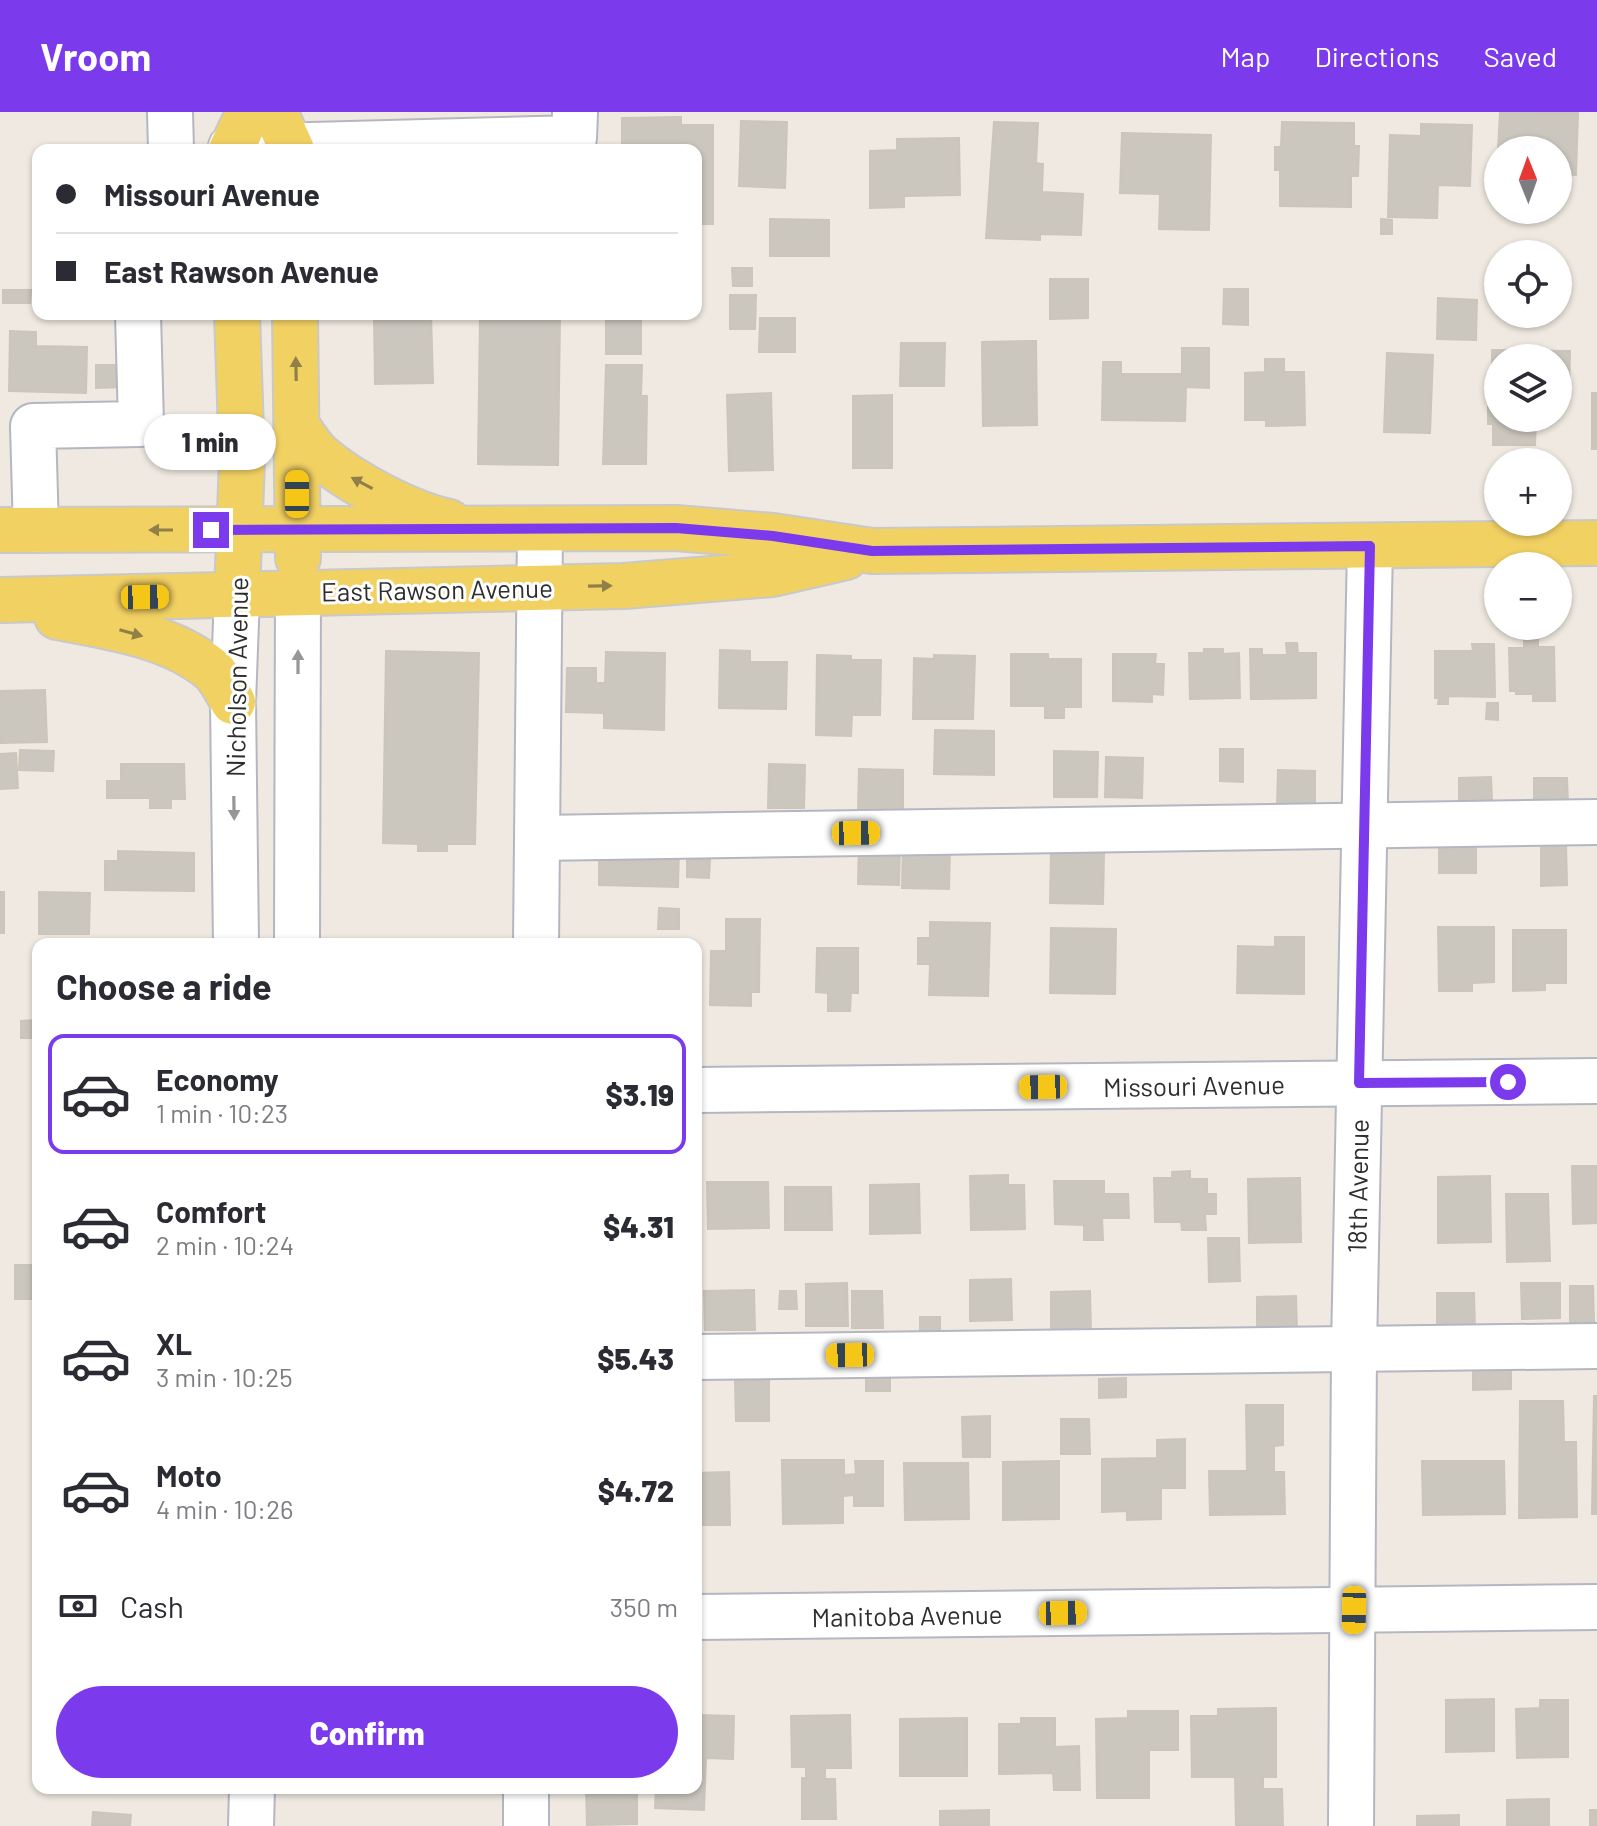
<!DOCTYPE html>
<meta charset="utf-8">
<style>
body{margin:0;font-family:Barlow,sans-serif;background:#f7f7f7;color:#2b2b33;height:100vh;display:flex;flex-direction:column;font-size:30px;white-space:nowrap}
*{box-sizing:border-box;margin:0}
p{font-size:26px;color:#7c7c81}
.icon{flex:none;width:44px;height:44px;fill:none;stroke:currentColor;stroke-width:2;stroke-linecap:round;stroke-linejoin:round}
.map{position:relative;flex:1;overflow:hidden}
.side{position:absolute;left:32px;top:826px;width:670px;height:856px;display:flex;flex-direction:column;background:#fff;border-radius:16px;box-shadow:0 2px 6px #0004}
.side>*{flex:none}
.hud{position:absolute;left:32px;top:32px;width:670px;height:176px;border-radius:16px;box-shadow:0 2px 6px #0004;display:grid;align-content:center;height:176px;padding:0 24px;background:#fff}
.needle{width:52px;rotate:359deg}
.controls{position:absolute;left:1484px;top:24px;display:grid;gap:16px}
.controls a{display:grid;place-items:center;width:88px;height:88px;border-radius:50%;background:#fff;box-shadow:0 2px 6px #0004;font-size:40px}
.end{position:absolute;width:36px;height:36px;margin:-18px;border:10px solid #7c3aed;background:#fff;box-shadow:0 0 0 4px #fff}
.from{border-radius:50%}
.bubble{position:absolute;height:56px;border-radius:28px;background:#fff;box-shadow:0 2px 6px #0004;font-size:26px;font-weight:800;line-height:56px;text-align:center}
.car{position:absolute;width:24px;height:48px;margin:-24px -12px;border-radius:10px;box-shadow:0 0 6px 2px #0007;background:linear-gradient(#f5c518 24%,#345 0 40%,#f5c518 0 76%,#345 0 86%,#f5c518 0)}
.hud b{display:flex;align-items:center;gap:28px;height:76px;font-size:30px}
.hud b+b{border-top:2px solid #e1e1e2}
.hud i{width:20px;height:20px;background:#2b2b33}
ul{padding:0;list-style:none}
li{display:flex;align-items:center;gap:24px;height:120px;margin:0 16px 12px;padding:0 8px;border:4px solid transparent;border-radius:16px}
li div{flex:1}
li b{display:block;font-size:30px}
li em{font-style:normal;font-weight:800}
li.selected{border-color:#7c3aed}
li>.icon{width:72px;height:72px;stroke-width:1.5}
h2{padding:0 24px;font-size:36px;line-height:96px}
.pay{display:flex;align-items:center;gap:20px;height:88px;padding:0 24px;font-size:30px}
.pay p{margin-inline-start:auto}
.cta{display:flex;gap:16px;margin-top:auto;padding:16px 24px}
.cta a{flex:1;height:92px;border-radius:48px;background:#7c3aed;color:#fff;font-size:32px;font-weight:800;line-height:92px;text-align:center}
header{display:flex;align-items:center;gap:48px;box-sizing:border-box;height:112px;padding:0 40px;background:#7c3aed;color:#fff}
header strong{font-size:38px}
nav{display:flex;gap:44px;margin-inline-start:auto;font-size:28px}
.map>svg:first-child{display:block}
.building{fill:#cbc7bf;stroke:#cbc5ba;stroke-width:2}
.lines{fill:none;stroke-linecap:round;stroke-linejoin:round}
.minor-casing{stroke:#b4b7c1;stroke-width:48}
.major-casing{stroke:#c9c9c9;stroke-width:48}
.minor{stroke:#fff;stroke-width:44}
.major{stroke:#f2d163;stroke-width:44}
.oneway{fill:#908048}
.oneway2{fill:#969696}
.route{stroke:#7c3aed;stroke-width:10}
.labels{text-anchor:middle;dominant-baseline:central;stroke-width:6;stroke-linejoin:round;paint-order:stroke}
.street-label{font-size:26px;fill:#2e2e2e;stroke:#fff}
</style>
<header>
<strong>Vroom</strong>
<nav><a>Map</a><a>Directions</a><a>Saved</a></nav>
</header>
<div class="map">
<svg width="1597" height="1714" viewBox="0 0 1597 1714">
<rect width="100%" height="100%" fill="#efe9e1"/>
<!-- building -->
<g class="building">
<path d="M1500,0L1578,1L1576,63L1558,62V38H1498Z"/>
<path d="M681,5V13H713V112H696V38H622V6Z"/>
<path d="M741,9L787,10L785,76L739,74Z"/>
<path d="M994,10L1038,11L1036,51L1043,52L1042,80L1083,82L1081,123L1040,122V128L986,126Z"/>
<path d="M1282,10L1354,11V34H1359L1358,64H1351V95L1280,94V58H1275V35H1281Z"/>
<path d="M1421,12L1472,13L1470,74L1438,73L1437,106L1388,105L1390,23L1421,24Z"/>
<path d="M1122,21L1211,23L1209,118L1159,117L1160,82L1120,81Z"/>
<path d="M959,26L960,83L904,84V95L870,96V39L897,38V27Z"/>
<path d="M770,107L829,108V144H770Z"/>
<path d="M1381,107L1392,108V122H1381Z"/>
<path d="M732,156H752V174H733Z"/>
<path d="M1050,167H1088V206L1050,207Z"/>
<path d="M1224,177H1248V213L1223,212Z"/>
<path d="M3,178H31L30,191H3Z"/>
<path d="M730,183H756L755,217H730Z"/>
<path d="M1438,186L1477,188L1476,228L1437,227Z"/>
<path d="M374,202H431L433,271L375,272Z"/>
<path d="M480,202H560L558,353L478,352Z"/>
<rect x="606" y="202" width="35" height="40"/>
<path d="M760,206H795V240H759Z"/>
<path d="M10,219L36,220V234L87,235L86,281L9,279Z"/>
<path d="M1036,229L1037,313L983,314L982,230Z"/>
<path d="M901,231H945L944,274H900Z"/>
<path d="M1182,236H1209V276L1186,275L1185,309L1102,308L1103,250H1121V262H1182Z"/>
<path d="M1492,238L1570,239L1569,282H1558V246H1498V306H1536L1535,333H1493V312H1488V295H1492Z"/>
<path d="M1387,241L1433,243L1430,321L1384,320Z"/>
<path d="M1265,247H1284V260H1304L1305,313L1266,314V308H1245V261L1265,260Z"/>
<path d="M96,253H125V275L96,276Z"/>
<path d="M606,253H642L641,284H647L646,352H603Z"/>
<path d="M771,281L773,358L729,359L727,283Z"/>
<rect x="1592" y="281" width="5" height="56"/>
<path d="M892,283V356H853V284Z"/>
<path d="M1524,528H1538V535H1554L1555,589H1533V582H1516V579H1510L1509,536H1524Z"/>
<path d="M1286,531H1297L1298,541H1316V586L1251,587L1250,537H1262V543H1287Z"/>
<path d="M1472,532H1494L1495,585L1448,584V592H1438L1439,586H1435V539H1473Z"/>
<path d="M1204,537H1223V542L1239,541L1240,586L1190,587L1189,541H1204Z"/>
<path d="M720,538L750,539V550H787L786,597L719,596Z"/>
<path d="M386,539L479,541L475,732H447V739H418V732L383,731Z"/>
<path d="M606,540L665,541L664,618L604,616V601L566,600L567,556H596V571H605Z"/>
<path d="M1011,542H1048V547H1081V595H1064V606H1045V594H1011Z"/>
<path d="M1113,542H1156L1155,552H1164L1163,583L1152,582V590L1113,589Z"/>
<path d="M817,543L851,544V548H881L880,603H852L851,624L816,623Z"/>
<path d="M934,543L975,544L973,607H913L914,546L934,547Z"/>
<path d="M45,578L47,630L0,631V579Z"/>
<path d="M1487,591H1498V608L1486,607Z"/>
<path d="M935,618L994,619V663L934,662Z"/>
<path d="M1220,637H1243V670L1220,669Z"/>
<path d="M20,638L54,639L53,659L19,658Z"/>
<path d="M1054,639L1098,640L1097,685H1054Z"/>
<path d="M16,641L18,676L0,677V642Z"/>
<path d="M1106,645L1143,646L1142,686L1105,685Z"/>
<path d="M121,652H184L185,687H171V696H150V686H107V669H121Z"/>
<path d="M769,652L805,653L804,696H768Z"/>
<path d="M859,657L903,658V700L858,699Z"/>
<path d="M1278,658L1315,659V695L1277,694Z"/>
<path d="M1491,665L1492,688L1459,690V666Z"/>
<path d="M1534,666H1567L1568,691H1534Z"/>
<path d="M1476,729V761H1439V730Z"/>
<path d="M1541,731H1566L1567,773L1541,774Z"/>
<path d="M599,732L679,734L678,775L599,773Z"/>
<path d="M859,732H900L899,773L858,772Z"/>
<path d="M903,732L950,733L949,777L902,776Z"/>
<path d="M118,739L194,741V779L105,778V749H118Z"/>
<path d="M1051,740L1104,741L1103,792L1050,791Z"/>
<path d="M687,748H710L709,766L687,765Z"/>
<rect x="0" y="780" width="4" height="41"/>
<path d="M39,780L90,781L89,822H39Z"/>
<path d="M659,796L679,797V817H658Z"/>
<path d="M726,807H760L759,880H751V894L710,893L711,839H726Z"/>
<path d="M930,810L990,811L988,884L929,883L930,852H918V826H930Z"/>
<path d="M1438,815H1494V870L1472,871V879H1439Z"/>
<path d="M1051,816L1116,817L1115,882L1050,881Z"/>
<path d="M1513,818H1566V871H1545V878L1513,879Z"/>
<path d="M1275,825H1304V882L1237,881L1238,834L1275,835Z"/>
<path d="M817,836H858V881H851L850,899H828V881L816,880Z"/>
<path d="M38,908V931H34V926H21V909Z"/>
<path d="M1572,1054H1597V1111L1573,1112Z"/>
<path d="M1190,1059V1067H1207V1082H1216V1102H1205L1206,1118H1182L1181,1110H1155L1154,1066H1172V1060Z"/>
<path d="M1008,1063V1073H1024L1025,1117L971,1118L970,1064Z"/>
<path d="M1490,1064L1491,1130L1438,1131V1065Z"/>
<path d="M1300,1066L1301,1130L1249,1131L1248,1067Z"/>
<path d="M1054,1069H1104V1082H1128L1129,1106H1102L1103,1128H1084V1113L1055,1112Z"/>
<path d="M707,1070H768L769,1116L708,1117Z"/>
<path d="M919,1072L920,1121L870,1122V1073Z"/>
<path d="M785,1075H831L832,1118H785Z"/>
<path d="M1506,1082H1548L1550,1149L1507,1150Z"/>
<path d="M1208,1126H1239L1240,1169L1209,1170Z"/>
<rect x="15" y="1153" width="23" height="34"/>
<path d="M1011,1167L1012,1208L970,1209V1168Z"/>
<path d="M847,1171L848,1214H806V1172Z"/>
<path d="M1521,1171H1560V1206L1522,1207Z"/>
<path d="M1570,1174H1593L1594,1210H1570Z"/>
<path d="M754,1178L755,1218H705L704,1179Z"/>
<path d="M780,1179H796L797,1197H779Z"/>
<path d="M852,1179H882L883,1216H852Z"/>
<path d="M1090,1179L1091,1219L1051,1220V1180Z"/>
<path d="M1437,1181H1474L1475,1218H1437Z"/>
<path d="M1296,1184L1297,1219L1257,1220V1185Z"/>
<rect x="920" y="1205" width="20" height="22"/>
<path d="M1473,1250H1511V1277L1473,1278Z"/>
<path d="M890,1259V1279H866V1260Z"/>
<path d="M1126,1266V1285L1099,1286V1267Z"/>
<path d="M769,1268V1309H736L735,1269Z"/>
<path d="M1594,1284H1597V1402H1592Z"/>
<path d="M1520,1289H1563L1564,1330H1576L1577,1405L1519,1406Z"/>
<path d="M1246,1293H1283V1333L1274,1334V1360H1284L1285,1402L1210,1403L1209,1359H1247Z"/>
<path d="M990,1304V1345H963L962,1305Z"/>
<path d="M1061,1307H1089L1090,1342H1061Z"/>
<path d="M1185,1327V1376H1161V1407L1127,1408V1399L1102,1400V1347L1157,1346V1328Z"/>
<path d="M782,1348H844V1363L856,1362L855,1349H883V1394H854V1383L843,1384V1411L783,1412Z"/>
<path d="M1059,1349V1407L1003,1408V1350Z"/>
<path d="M1422,1349H1504L1505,1402L1423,1403Z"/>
<path d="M904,1351H968L969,1407L905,1408Z"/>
<path d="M729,1360L730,1413H696V1361Z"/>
<path d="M1494,1587V1639L1446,1640V1588Z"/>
<path d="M1540,1588H1568V1645L1517,1646L1516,1597L1540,1596Z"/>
<path d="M1276,1596V1665H1263V1677H1282L1283,1714H1236L1235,1665H1192L1191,1604H1218V1597Z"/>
<path d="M1128,1599H1178V1638H1149V1686H1097L1096,1607L1128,1606Z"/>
<path d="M696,1603L734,1604L733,1647L706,1646L704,1698L655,1696L656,1676H696Z"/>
<path d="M850,1603L851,1656H825V1667H835L836,1707H802V1666H806V1655H792L791,1604Z"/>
<path d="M967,1606V1664H900V1607Z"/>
<path d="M1021,1606H1055V1635L1079,1634L1080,1678H1054L1053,1661L999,1662V1612H1021Z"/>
<path d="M367,1676H427V1680L367,1681Z"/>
<path d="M586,1676H637V1712L587,1713Z"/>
<path d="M1549,1687V1714H1507V1688Z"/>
<path d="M989,1698V1714H940V1699Z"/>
<rect x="1590" y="1698" width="7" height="16"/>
<path d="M93,1700L131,1703L130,1714H92Z"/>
<path d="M1459,1703V1714H1417V1704Z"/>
</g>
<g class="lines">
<!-- minor casing -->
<g class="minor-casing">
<g id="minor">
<path d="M170,0L171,38"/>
<path d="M231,35L574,26L575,0"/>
<path d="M36,418L33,314L141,312L138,202"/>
<path d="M538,726L1597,710"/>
<path d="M236,832L233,590L237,483"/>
<path d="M297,832L298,480"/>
<path d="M536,832L540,418"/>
<path d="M696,978L1597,969"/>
<path d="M696,1245L1597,1234"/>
<path d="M696,1505L1597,1495"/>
<path d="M251,1714L252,1676"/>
<path d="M526,1714V1676"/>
<path d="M1351,1714L1354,1237L1370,434"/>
</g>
</g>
<!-- major casing -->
<g class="major-casing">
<g id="major">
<path d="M275,0L292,38"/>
<path d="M231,38L249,0"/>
<path d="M237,202L242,347L237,483"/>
<path d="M295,202L298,446"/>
<path d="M297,314C304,324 311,336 320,344C351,371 409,401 449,410"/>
<path d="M0,418L676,416L773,424L872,439L1597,431"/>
<path d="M0,488L624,474L772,462L846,445"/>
<path d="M57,505C109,515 170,523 212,558C221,566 227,580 233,590"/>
</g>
</g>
<!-- minor -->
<use href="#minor" class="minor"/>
<!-- major -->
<use href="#major" class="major"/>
</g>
<!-- one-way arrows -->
<defs><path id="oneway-solid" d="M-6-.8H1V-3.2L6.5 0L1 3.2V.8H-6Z" transform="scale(2)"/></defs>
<g class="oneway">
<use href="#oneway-solid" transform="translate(296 257) rotate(-91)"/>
<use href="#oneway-solid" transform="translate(362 371) rotate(-152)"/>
<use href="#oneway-solid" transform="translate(161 418) rotate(180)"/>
<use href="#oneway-solid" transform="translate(600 474) rotate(-1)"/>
<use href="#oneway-solid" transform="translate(131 521) rotate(16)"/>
</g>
<g class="oneway2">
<use href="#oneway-solid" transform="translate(298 550) rotate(-90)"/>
<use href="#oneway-solid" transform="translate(234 696) rotate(89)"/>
</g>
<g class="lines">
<!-- route -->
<path class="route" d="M211,418L676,416L773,424L872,439L1370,434L1359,971L1508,970"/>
</g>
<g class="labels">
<!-- street labels -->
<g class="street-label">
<text transform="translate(437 477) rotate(-1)">East Rawson Avenue</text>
<text transform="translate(236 565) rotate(-89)">Nicholson Avenue</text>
<text transform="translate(1194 973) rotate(-1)">Missouri Avenue</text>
<text transform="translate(1357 1074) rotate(-89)">18th Avenue</text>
<text transform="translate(907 1503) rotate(-1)">Manitoba Avenue</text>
</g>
</g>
</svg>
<div class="controls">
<a><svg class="needle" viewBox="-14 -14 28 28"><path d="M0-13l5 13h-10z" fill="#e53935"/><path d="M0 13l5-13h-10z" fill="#7c7c81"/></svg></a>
<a><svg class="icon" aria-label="locate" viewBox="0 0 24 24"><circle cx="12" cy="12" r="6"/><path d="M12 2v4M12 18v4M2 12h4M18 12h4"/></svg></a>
<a><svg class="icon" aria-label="layers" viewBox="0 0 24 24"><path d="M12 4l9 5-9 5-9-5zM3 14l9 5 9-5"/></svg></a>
<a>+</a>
<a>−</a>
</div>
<i class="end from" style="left:1508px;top:970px"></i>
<i class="end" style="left:211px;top:418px"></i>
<div class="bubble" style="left:144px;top:302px;width:132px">1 min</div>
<i class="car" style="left:297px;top:382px;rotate:0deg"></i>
<i class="car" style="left:145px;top:485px;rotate:89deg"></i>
<i class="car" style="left:856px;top:721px;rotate:89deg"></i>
<i class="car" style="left:1043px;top:975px;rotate:269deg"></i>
<i class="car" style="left:850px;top:1243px;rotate:269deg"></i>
<i class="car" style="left:1354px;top:1498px;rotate:181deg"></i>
<i class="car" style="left:1063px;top:1501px;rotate:89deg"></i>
<div class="hud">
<b><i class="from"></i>Missouri Avenue</b>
<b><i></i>East Rawson Avenue</b>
</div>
<section class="side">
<h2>Choose a ride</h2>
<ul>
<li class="selected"><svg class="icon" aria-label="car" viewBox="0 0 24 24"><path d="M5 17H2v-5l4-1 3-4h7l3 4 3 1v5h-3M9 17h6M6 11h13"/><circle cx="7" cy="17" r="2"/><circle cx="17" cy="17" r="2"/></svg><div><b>Economy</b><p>1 min · 10:23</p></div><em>$3.19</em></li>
<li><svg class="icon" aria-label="car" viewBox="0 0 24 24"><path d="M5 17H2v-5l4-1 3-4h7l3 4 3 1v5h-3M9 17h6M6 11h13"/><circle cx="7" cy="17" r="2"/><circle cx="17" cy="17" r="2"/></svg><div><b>Comfort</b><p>2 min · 10:24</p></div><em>$4.31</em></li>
<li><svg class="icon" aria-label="car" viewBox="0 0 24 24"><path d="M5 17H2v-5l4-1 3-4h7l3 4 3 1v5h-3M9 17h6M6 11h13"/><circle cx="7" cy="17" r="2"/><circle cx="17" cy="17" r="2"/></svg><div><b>XL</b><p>3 min · 10:25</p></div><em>$5.43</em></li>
<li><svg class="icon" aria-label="car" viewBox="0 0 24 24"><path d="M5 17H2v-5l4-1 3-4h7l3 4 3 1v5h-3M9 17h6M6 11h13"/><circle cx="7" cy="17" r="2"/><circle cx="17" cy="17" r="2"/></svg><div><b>Moto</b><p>4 min · 10:26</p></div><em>$4.72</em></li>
</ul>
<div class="pay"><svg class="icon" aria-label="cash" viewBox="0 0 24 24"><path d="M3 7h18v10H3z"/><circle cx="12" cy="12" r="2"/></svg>Cash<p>350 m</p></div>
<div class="cta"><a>Confirm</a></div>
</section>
</div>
